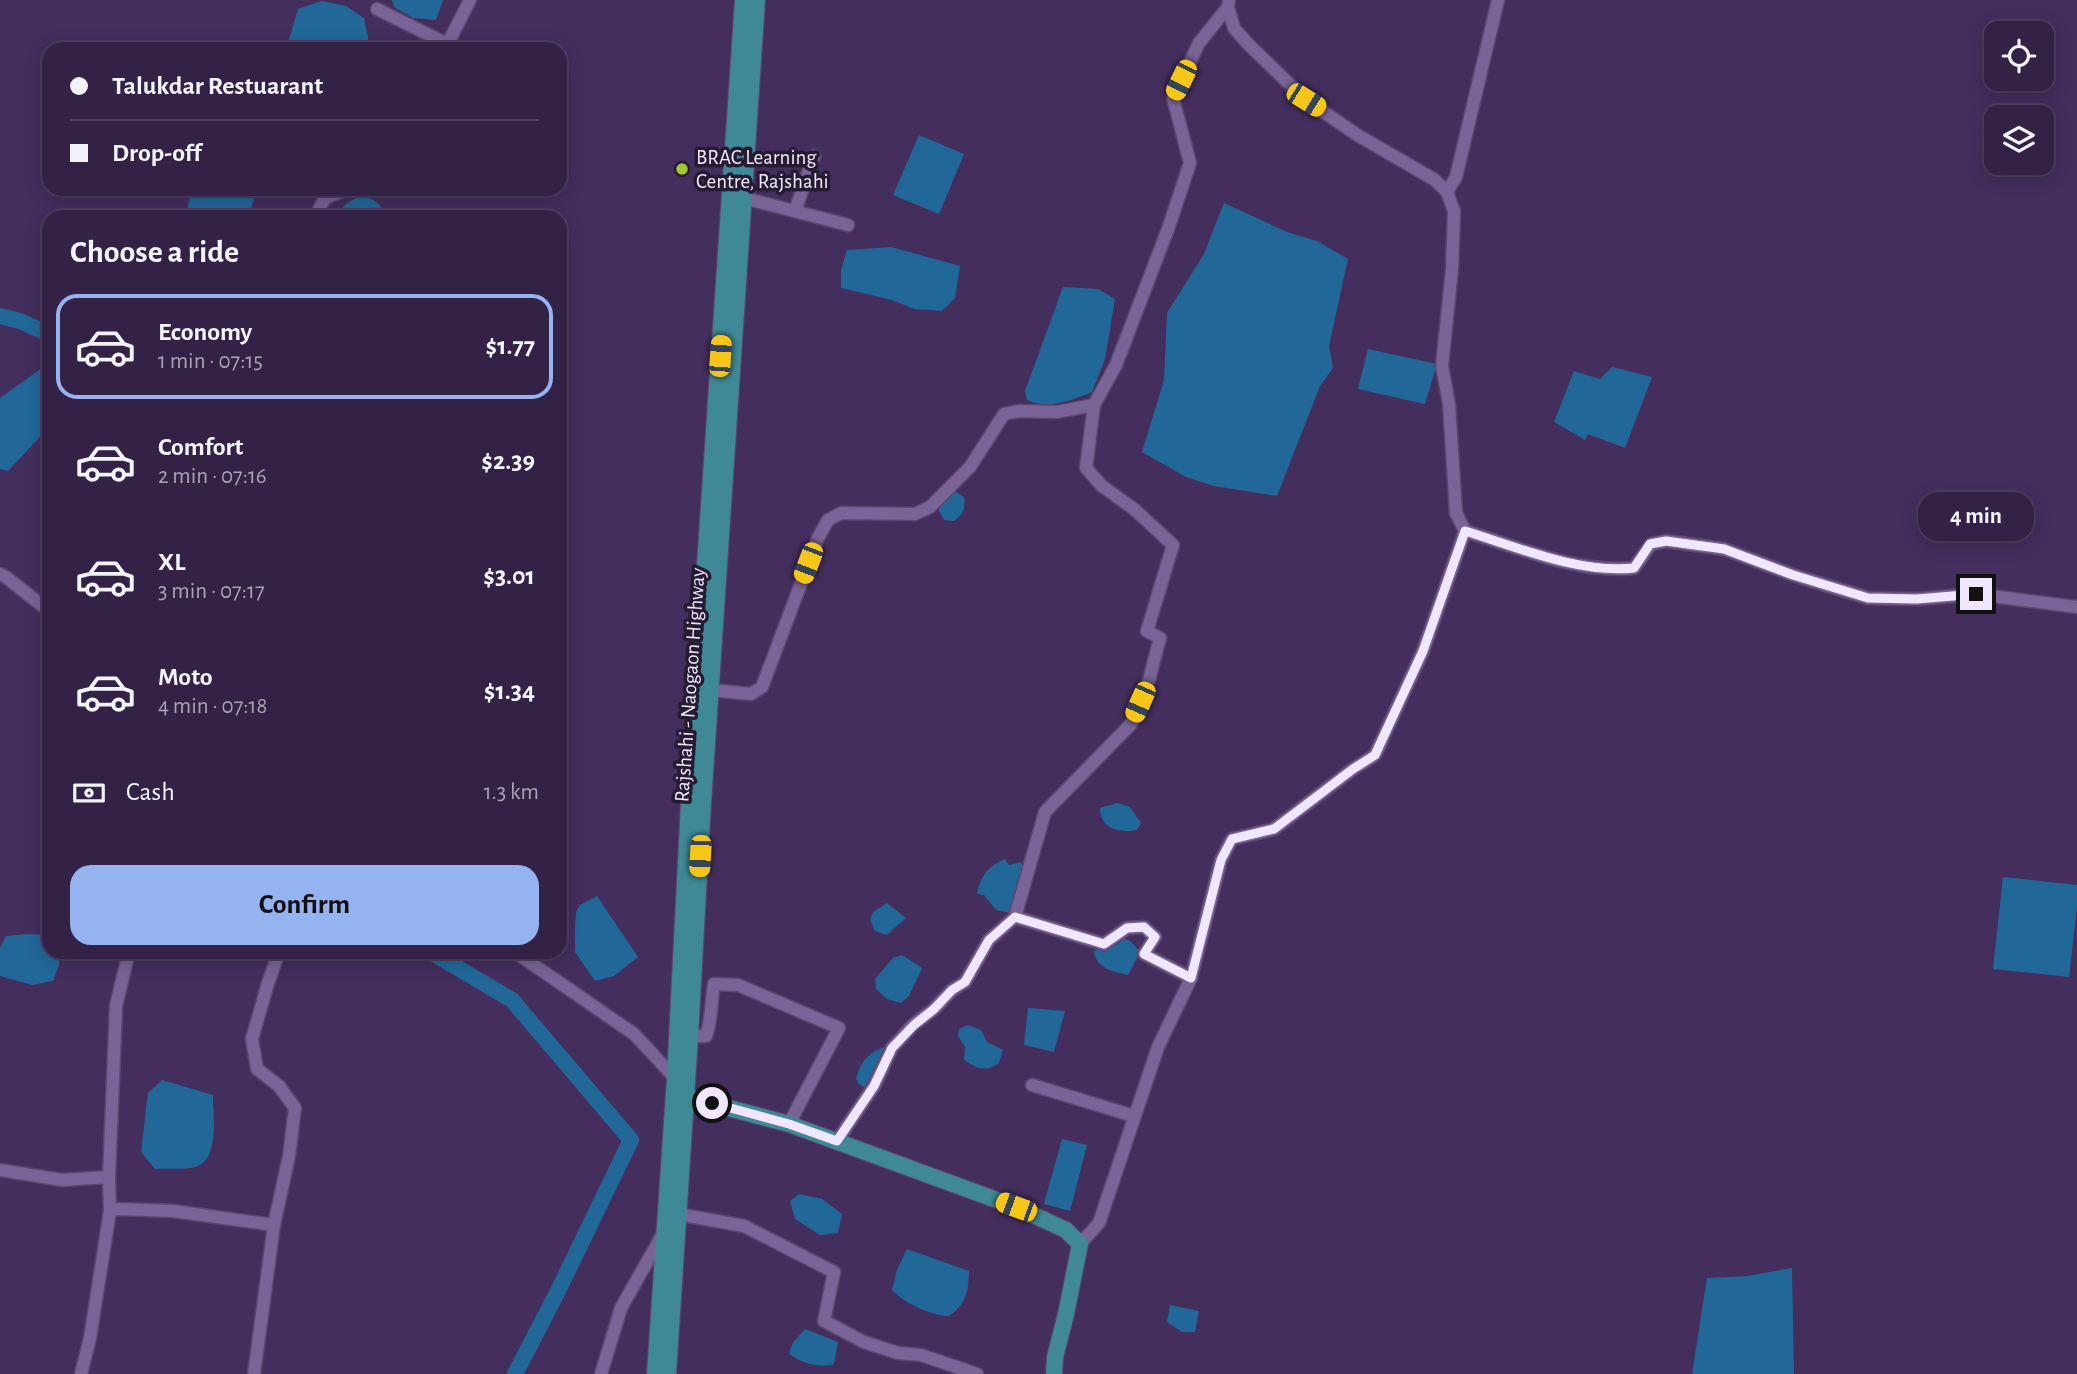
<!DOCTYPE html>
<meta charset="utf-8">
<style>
body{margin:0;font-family:"Alegreya Sans",sans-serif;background:#3b2a4d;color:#f1f3f6;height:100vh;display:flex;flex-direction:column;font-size:26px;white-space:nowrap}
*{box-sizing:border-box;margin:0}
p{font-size:23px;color:#a9a4b3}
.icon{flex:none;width:38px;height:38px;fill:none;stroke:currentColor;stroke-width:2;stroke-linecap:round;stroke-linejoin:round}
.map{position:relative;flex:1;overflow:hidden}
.panel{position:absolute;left:42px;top:210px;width:525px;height:749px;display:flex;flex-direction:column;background:#332246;border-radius:21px;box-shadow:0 4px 18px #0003,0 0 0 2px #4e3f5f}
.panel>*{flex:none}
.hud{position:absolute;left:42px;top:42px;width:525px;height:154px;border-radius:21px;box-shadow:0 4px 18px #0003,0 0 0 2px #4e3f5f;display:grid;align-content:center;height:154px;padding:0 28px;background:#332246}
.buttons{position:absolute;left:1984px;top:21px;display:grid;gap:14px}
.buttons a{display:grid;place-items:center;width:70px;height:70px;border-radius:14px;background:#332246;box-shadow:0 4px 18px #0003,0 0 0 2px #4e3f5f;font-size:35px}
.end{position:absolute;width:32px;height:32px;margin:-16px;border:9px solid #f0e7fe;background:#111;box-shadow:0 0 0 4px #111}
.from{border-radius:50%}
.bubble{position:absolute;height:49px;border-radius:21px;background:#332246;box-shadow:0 4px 18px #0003,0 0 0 2px #4e3f5f;font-size:23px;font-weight:700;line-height:49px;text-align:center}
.car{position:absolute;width:21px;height:42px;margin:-21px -10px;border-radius:9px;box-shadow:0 0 5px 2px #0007;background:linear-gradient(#f5c518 24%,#345 0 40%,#f5c518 0 76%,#345 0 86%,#f5c518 0)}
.hud b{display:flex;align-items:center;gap:24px;height:66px;font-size:26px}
.hud b+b{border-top:2px solid #4e3f5f}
.hud i{width:18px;height:18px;background:#f1f3f6}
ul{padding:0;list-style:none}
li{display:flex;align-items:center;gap:21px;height:105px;margin:0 14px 10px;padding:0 14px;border:4px solid transparent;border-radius:21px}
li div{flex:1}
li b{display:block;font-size:26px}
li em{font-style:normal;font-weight:700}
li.on{border-color:#95b2f1}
li>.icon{width:63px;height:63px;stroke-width:1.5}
h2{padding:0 28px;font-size:32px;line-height:84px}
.pay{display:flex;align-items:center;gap:18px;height:77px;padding:0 28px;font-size:26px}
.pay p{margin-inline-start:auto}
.action{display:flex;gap:14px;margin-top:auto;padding:14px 28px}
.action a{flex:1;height:80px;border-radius:21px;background:#95b2f1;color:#111;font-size:28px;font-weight:700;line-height:80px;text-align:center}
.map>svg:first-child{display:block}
.water{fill:#216899}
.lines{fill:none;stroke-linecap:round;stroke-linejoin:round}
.river{stroke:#216899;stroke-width:16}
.minor-casing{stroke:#5a476e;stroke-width:15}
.major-casing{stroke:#5a476e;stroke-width:18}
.minor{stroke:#796397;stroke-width:12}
.major{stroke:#3f8895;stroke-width:16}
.route{stroke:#f0e7fe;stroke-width:9}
.poi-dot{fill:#a2c929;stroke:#261c32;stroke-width:2.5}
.labels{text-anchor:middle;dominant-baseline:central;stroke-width:7;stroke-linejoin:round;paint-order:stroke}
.poi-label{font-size:21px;fill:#f0e7fe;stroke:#261c32;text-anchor:start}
.street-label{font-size:21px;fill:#f0e7fe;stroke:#261c32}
</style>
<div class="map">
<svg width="2077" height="1374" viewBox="0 0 2077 1374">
<rect width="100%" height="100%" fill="#442e5e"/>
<!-- water -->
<g class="water">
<path d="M392,0H443L436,20L413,18L394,7Z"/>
<path d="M322,1L346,6L364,18L368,38L366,49H286L298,9Z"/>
<path d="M919,135L964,154L939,214L893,195Z"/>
<path d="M192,189H256L249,217H185Z"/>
<path d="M362,196C374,199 383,204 385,217H337C342,205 350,200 362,196Z"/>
<path d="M1224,203L1287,232L1317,241L1348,259L1329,346L1333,368L1320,386L1277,496L1214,486L1186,477L1142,452L1164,380L1167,313L1204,254Z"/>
<path d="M891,247L960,266L955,298L942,311L914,309L892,300L841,288V270L847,250Z"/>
<path d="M1063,287L1098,289L1115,299L1105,359L1092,392C1073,400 1047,410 1027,400L1025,391Z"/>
<path d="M1368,349L1437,364L1425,404L1358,389Z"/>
<path d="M1612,367L1652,377L1625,448L1588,434L1585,440L1554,422L1574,371L1600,379Z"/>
<path d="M42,368L49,369V427L8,471L0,469V398Z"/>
<path d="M956,492L964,497C966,509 963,514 954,521L944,520L939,511L938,505L949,494Z"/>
<path d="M1117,803L1130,807L1141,823L1137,830C1119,833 1100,829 1100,808Z"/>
<path d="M1005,859L1009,865L1021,862L1024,869L1011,913L996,910L984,895L977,894C981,875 987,867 1005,859Z"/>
<path d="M2003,877L2077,885V907L2069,977L1993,969Z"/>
<path d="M597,896L638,957L614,976L595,981L575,952V926L576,912L580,905Z"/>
<path d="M887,903L906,918L887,935L875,931L870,919L873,912Z"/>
<path d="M27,934L48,935L49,952H60L59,965L53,981L32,985L0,976V948L6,936Z"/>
<path d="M1120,936L1131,942L1140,952L1128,975C1114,972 1095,968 1094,951Z"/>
<path d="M902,955L922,968L909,996L901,1003L887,999L876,989L875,979L893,958Z"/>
<path d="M1028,1008L1065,1011L1054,1052L1024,1045Z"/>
<path d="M968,1025L981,1030L987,1042L1003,1050L999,1063C984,1073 977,1068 964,1060L965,1047L958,1036L959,1029Z"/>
<path d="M890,1045L867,1089L859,1084L856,1079C861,1059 871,1051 890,1045Z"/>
<path d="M162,1080L213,1095C213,1114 220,1161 195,1167C183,1170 168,1168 155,1169L141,1152L148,1093Z"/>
<path d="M1062,1139L1087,1145L1070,1211L1044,1204Z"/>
<path d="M799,1194L822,1199L842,1214L838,1233L820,1235L795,1219L790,1201Z"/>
<path d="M907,1249L969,1271C968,1293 967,1303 949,1316C929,1315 906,1304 892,1290L897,1270Z"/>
<path d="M1792,1268L1794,1374H1692L1707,1278L1747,1276Z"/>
<path d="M1170,1305L1199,1311L1195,1332H1182L1167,1322Z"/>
<path d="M805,1329L838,1342L834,1364C817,1368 804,1364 789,1354L792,1344Z"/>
</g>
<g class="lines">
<!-- river -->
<g class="river">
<path d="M0,316L20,321L49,334"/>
<path d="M431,952L512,1000L631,1140L557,1293L515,1374"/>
</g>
<!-- minor casing -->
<g class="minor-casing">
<g id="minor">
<path d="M377,9L447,44"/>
<path d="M445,49L470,0"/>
<path d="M1447,192L1456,177L1498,0"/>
<path d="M744,198L848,225"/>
<path d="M795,211L814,156"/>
<path d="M315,217L325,198L348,189"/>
<path d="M1465,531C1518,547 1577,574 1634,568L1651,544L1666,541L1724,549L1793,575L1868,598L1917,599L1976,594L2077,607"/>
<path d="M0,574L6,577L49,611"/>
<path d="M711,690L751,694L762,687L818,538L828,520L841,513L915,514L930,507L970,467L1004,414L1019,411L1057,412L1094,405L1116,365L1168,229L1190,163L1173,98L1199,43L1228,7"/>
<path d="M1015,917L1104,944L1127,928L1144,927L1155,937L1144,954L1191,978"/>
<path d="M515,952L634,1034L675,1078"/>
<path d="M690,1036H706C712,1020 711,1001 714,984L738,985L839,1028L789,1124"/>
<path d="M1032,1085L1134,1116"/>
<path d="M837,1141L874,1086L892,1048L913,1025L934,1009L952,990L965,982L989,940L1015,917L1045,812L1131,724L1149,680L1160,638L1147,631L1173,545L1134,509L1102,486L1086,468L1094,405"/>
<path d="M0,1170L62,1180L109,1177"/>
<path d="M110,1211L118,1209L173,1211L274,1225"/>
<path d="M678,1214L744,1226L834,1272L824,1321L864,1342L898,1353L921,1355L977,1374"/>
<path d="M1080,1244L1099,1223L1158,1047L1191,978L1221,860L1232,839L1274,829L1353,769L1375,755L1423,651L1465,531L1456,513L1449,404L1442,366L1452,269L1454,211L1447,192L1435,180L1359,136L1306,100L1248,44L1234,28L1228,7L1229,0"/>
<path d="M81,1374L90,1338L110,1211L109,1177L116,1006L129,952"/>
<path d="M254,1374L274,1225L289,1156L295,1108L279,1086L257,1069L252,1039L268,983L279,952"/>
<path d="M601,1374L621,1308L664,1232"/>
</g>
</g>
<!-- major casing -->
<g class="major-casing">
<g id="major">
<path d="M687,1097L789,1124L1016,1207L1066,1230L1080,1244L1066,1314L1055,1357L1054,1374"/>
<path d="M655,1374L675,1078L689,803L743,0"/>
<path d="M668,1374L690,1036L703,803L757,0"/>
</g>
</g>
<!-- minor -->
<use href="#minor" class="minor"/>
<!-- major -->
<use href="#major" class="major"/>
</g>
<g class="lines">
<!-- route -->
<path class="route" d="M712,1103L789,1124L837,1141L874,1086L892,1048L914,1025L934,1009L952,990L965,982L989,940L1015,917L1104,944L1127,928L1144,927L1155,937L1144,954L1191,978L1221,860L1232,839L1274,829L1353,769L1375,755L1423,651L1465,531C1517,547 1579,574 1634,568L1650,544L1666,541L1724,549L1793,575L1868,598L1917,599L1976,594"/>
</g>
<!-- markers -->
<circle class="poi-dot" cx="682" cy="169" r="7"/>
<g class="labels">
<!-- poi labels -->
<g class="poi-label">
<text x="696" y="157">BRAC Learning<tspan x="696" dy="24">Centre, Rajshahi</tspan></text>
</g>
<!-- street labels -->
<g class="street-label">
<text transform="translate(690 685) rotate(-86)">Rajshahi - Naogaon Highway</text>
</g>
</g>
</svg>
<div class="buttons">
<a><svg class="icon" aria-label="locate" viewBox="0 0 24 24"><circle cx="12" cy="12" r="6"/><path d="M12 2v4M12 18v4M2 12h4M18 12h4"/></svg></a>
<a><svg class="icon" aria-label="layers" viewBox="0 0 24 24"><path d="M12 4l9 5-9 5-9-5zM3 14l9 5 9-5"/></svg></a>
</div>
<i class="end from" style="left:712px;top:1103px"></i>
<i class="end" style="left:1976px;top:594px"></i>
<div class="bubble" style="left:1918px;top:492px;width:116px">4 min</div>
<i class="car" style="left:1181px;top:80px;rotate:206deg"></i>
<i class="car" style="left:1306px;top:100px;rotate:122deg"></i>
<i class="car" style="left:720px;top:356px;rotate:4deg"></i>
<i class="car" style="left:808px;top:563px;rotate:201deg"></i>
<i class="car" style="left:1140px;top:702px;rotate:204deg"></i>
<i class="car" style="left:700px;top:856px;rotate:183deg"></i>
<i class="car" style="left:1016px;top:1207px;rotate:290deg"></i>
<div class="hud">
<b><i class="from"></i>Talukdar Restuarant</b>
<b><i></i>Drop-off</b>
</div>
<section class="panel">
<h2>Choose a ride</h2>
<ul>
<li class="on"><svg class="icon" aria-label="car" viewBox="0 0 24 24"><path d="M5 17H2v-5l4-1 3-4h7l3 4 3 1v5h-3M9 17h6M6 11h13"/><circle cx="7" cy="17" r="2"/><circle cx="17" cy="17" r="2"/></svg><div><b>Economy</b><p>1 min · 07:15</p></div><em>$1.77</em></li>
<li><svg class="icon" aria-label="car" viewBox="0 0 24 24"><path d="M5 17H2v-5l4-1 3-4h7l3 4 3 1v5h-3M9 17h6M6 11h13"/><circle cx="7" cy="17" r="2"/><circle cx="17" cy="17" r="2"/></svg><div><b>Comfort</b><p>2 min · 07:16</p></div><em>$2.39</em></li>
<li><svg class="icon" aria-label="car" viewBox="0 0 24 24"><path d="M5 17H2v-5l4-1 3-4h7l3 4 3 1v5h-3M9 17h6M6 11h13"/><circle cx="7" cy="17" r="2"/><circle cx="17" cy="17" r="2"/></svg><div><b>XL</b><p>3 min · 07:17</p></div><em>$3.01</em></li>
<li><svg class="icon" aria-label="car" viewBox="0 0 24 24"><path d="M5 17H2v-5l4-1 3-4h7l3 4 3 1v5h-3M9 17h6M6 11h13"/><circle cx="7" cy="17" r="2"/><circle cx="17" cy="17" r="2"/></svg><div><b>Moto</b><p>4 min · 07:18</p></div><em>$1.34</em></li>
</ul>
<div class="pay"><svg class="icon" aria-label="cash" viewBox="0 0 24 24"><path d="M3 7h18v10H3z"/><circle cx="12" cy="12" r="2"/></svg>Cash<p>1.3 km</p></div>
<div class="action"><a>Confirm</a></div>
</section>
</div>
